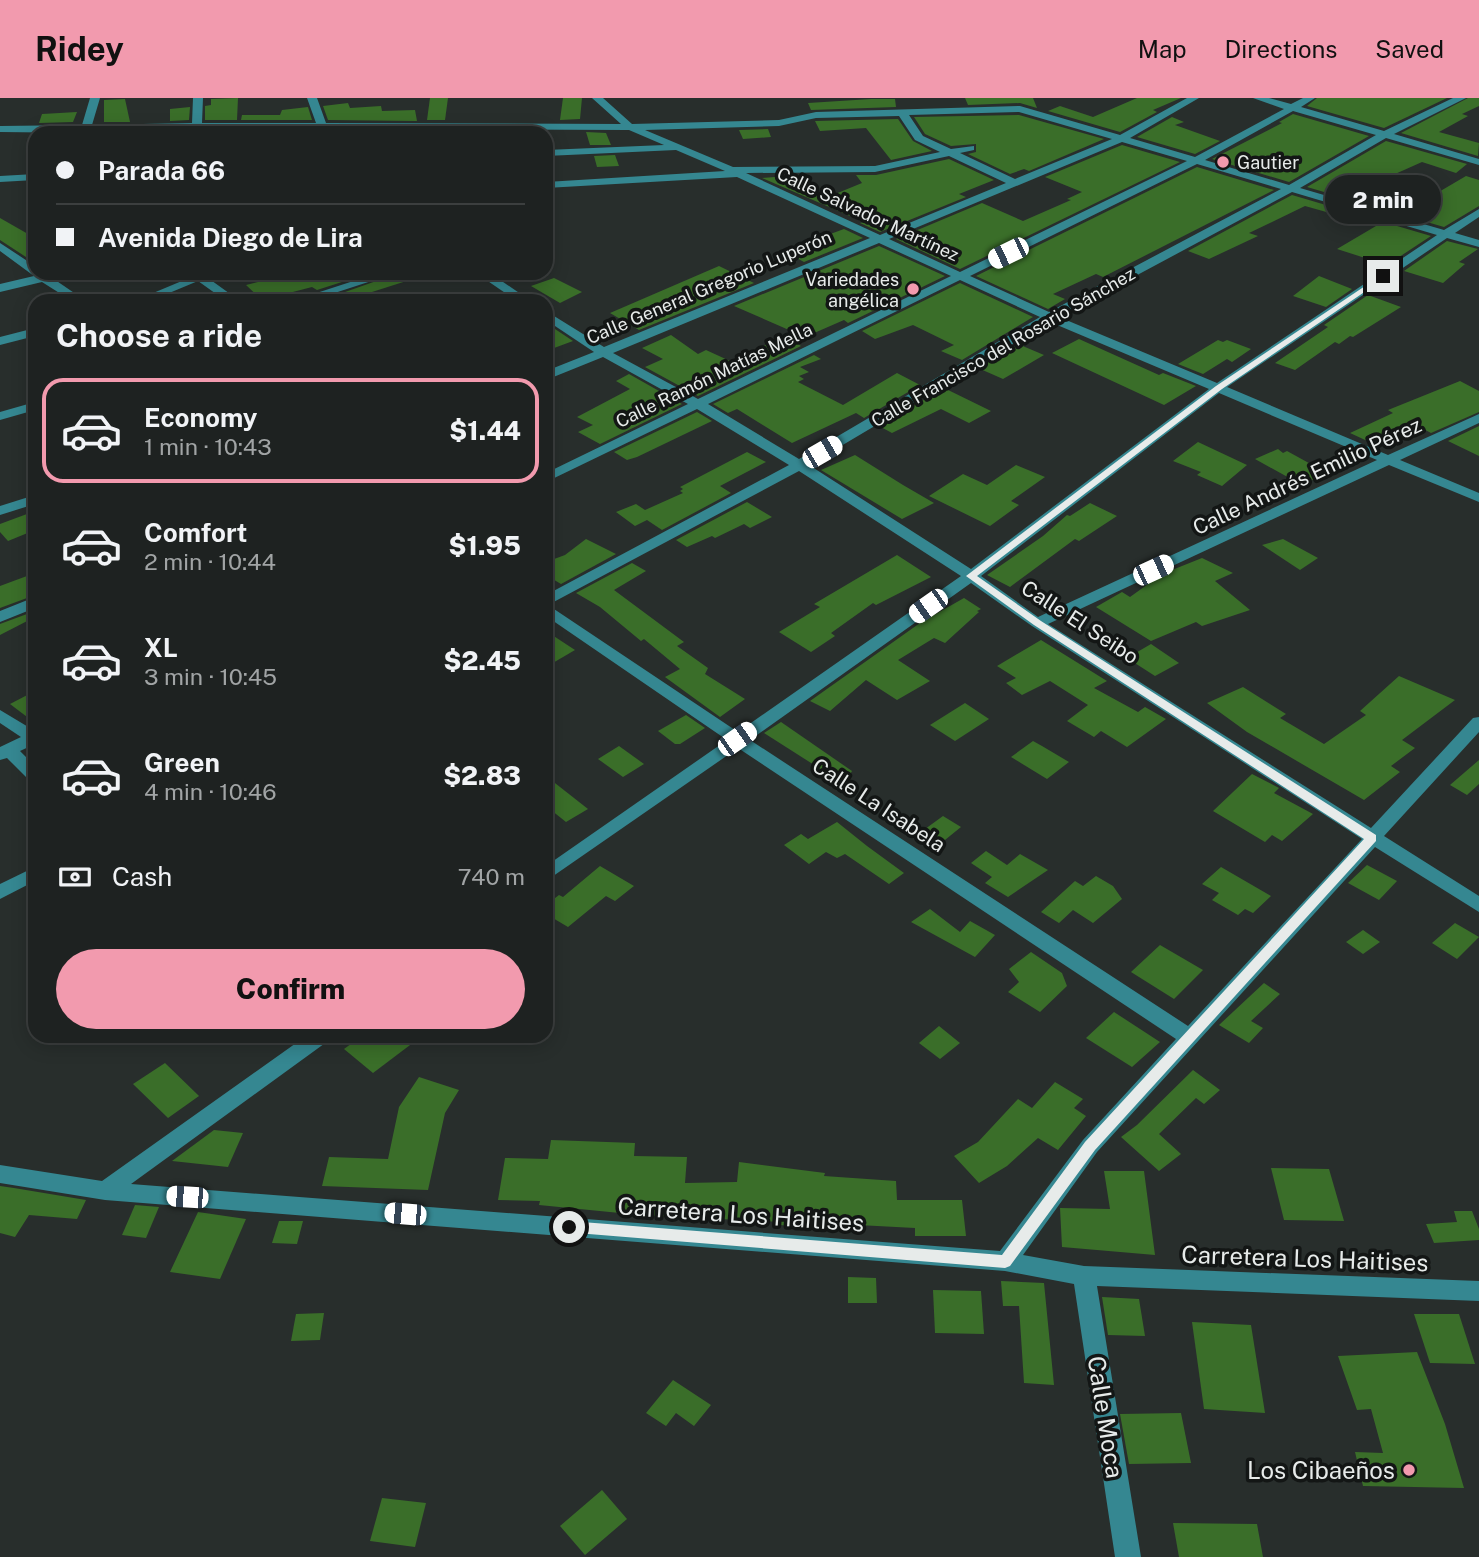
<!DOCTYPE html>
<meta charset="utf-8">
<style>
body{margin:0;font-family:"Public Sans",sans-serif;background:#2b2f2e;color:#f1f3f6;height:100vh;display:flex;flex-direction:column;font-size:26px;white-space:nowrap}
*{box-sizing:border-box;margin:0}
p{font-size:23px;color:#a1a4a5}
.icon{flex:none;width:38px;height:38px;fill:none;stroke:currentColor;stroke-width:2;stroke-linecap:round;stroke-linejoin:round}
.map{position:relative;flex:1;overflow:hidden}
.panel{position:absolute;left:28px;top:196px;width:525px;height:749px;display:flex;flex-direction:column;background:#1e2221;border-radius:21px;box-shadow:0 4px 18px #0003,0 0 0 2px #3c3f3f}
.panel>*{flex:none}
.banner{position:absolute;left:28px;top:28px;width:525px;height:154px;border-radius:21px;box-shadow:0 4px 18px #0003,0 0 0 2px #3c3f3f;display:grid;align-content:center;height:154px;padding:0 28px;background:#1e2221}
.end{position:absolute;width:32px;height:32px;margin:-16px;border:9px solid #e7ebea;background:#111;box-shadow:0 0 0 4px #111}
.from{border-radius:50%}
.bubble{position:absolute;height:49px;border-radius:24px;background:#1e2221;box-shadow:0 4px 18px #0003,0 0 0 2px #3c3f3f;font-size:23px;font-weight:800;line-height:49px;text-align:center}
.car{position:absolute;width:21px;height:42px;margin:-21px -10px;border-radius:9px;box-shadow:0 0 5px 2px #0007;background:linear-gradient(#fff 24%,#345 0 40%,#fff 0 76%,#345 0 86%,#fff 0)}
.banner b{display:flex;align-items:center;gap:24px;height:66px;font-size:26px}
.banner b+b{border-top:2px solid #3c3f3f}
.banner i{width:18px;height:18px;background:#f1f3f6}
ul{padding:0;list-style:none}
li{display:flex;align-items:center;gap:21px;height:105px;margin:0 14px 10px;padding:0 14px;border:4px solid transparent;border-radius:21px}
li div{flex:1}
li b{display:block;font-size:26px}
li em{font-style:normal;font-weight:800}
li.on{border-color:#f29aae}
li>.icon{width:63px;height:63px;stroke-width:1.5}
h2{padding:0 28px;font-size:32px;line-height:84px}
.pay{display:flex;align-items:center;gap:18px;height:77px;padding:0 28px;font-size:26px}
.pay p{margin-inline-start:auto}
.cta{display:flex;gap:14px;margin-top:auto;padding:14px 28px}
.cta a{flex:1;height:80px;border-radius:42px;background:#f29aae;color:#111;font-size:28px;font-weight:800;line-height:80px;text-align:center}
header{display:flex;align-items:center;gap:42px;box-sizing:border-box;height:98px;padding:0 35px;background:#f29aae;color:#111}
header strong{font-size:33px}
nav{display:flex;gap:38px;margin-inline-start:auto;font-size:24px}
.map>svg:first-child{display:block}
.building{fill:#3a6e29}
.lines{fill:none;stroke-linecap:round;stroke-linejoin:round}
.minor{fill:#358791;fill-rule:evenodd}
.route{fill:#e7ebea}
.poi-dot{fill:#f29aae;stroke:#131615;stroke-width:2.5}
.labels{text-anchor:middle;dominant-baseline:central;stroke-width:7;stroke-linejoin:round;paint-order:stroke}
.far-poi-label{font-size:18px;fill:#e7ebea;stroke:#131615;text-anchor:start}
.far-street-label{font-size:18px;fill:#e7ebea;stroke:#131615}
.street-label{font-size:21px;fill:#e7ebea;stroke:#131615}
.near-street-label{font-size:24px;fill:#e7ebea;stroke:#131615}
.near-poi-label{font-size:24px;fill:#e7ebea;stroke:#131615;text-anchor:end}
</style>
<header>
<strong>Ridey</strong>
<nav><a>Map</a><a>Directions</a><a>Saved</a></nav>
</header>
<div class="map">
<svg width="1479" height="1459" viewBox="0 0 1479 1459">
<rect width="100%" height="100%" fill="#282e2c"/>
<!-- building -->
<g class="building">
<path d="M238,0L237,22H205V8L211,7V1Z"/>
<path d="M430,0H448L445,22H427Z"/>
<path d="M563,0H582L580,21L560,22Z"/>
<path d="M965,0H1033L1037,10L1020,5L968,7Z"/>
<path d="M1137,0H1181L1153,12L1157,14L1120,34L1048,13L1060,8L1093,19Z"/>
<path d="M1317,0H1447L1384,30L1307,8Z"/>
<path d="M1468,0H1479V8L1462,16L1468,18L1439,34L1479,45L1478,58L1401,35Z"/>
<path d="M125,1L130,24H104V2Z"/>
<path d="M871,1H895L896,9L811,12L808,5Z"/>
<path d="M348,5L350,10L381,8L382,13L415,12L417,23L328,22L323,8Z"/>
<path d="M190,9L189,22L170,23V11Z"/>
<path d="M308,9L312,22H241L242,17H280L282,12Z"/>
<path d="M77,14L73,24L39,25L42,16Z"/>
<path d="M1293,16L1369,38L1289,84L1212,61L1282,25L1279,24Z"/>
<path d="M1019,17L1104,41L1029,73L1024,71L1010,76L968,56L976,54V46L951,48L925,36L914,19Z"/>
<path d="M1172,19L1184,24L1175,27L1220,43L1195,56L1137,39Z"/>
<path d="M898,21L913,43L932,53L891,62L866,30L820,33L815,23Z"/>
<path d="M768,31L771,39L743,41L739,32Z"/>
<path d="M586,34L606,35L611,47H590Z"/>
<path d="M1386,43L1467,66L1456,75L1422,64L1366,89L1420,105L1466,78L1479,82V108L1444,129L1307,89Z"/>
<path d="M1122,47L1180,64L960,171L896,141L982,105L1023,123L1071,102L1067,101L1082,94L1045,79Z"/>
<path d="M615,57L619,68L597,69L594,58Z"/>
<path d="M949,61L994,82L959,96L966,99L880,134L860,125L864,124L762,80L800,77L823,101L862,85L856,77H876Z"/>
<path d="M1197,69L1274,92L1103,179L1096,176L1053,196L1065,201L1048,211L976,178Z"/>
<path d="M1292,97L1431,138L1387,167L1337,151L1376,128L1305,108L1249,135L1258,138L1209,161L1188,153Z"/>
<path d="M0,120L35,140V156L26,159L0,142Z"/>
<path d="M844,131L863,140L804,164L784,153Z"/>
<path d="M1447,143L1478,151L1459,164L1465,166L1443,185L1404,173Z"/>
<path d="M879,148L945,178L848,225L844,222L805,239L734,208Z"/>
<path d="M719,168L754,185L639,232L610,215Z"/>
<path d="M293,175H370L317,192L312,189L262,202L246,187Z"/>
<path d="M399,175H419V179L372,194L375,197L355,203H332L328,200Z"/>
<path d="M1319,178L1352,191L1326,209L1293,198Z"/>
<path d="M554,180L582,194L560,205L531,188Z"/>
<path d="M960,185L1033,219L962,262L941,253L954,247L913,227L875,241L862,233Z"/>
<path d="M1368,197L1401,209L1353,239L1350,238L1339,246L1335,244L1295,272L1275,265L1328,229L1324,227Z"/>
<path d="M546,225L573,243L546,253Z"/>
<path d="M671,237L698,256L706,252L730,263L786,238L801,248L698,298L645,269L663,261L642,250Z"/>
<path d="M1079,241L1159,277L1163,275L1196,288L1164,307L1052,255Z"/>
<path d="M1218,242L1223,244L1227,242L1251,251L1232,264L1227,261L1203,276L1178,266Z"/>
<path d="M1018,246L1044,257L1003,281L978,270Z"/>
<path d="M814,257L821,261L800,269L809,274L799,278L804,281L798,284L843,307L897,275L920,287L864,320L856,315L792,345L737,311L728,315L713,306Z"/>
<path d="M629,276L682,306L600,346L578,334L593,327L577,319L630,291L616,283Z"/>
<path d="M1460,283L1479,293V314L1431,335L1418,328L1411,330L1406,327L1376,347L1350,335L1393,315L1388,312Z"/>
<path d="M944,290L991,313L969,325L941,311L892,335L879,328Z"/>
<path d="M697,314L712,323L637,359L627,362L614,354Z"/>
<path d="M1479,328V358L1448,343Z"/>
<path d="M1198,344L1247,367L1222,388L1197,377L1201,374L1173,363Z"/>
<path d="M1278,351L1283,355L1287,353L1327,375L1302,387L1255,361Z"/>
<path d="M747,354L766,364L720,388L731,395L662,432L647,422L635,428L616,414L636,406L645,412L683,395L680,393L683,391L680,389Z"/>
<path d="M855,357L903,387L934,405L902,421L821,372Z"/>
<path d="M1016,367L1045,379L1011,403L1019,407L990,428L929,398L963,376L987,387Z"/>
<path d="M747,404L772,419L750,430L744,426L715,440L712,438L687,449L676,442Z"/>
<path d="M1090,405L1117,418L1079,443L1075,441L1010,489L987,477L1043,438L1067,417L1070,418Z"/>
<path d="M35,413V432L8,443L0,434V426Z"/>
<path d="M586,441L616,456L561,486L546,477V464L565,457Z"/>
<path d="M1283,441L1318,460L1300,472L1262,447Z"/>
<path d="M897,457L931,479L876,507L873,505L831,535L835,538L811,554L779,534L820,509L814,506Z"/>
<path d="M1202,460L1233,475L1215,483L1250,512L1202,528L1196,524L1151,543L1096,509L1122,494L1130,499L1162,476Z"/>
<path d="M632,465L646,473L614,492L684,544L677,548L708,570L705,576L745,601L720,619L665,579L680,571L644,541L641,543L600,509L576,495Z"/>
<path d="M35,475V497L0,510V488Z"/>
<path d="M964,500L981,511L977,513L979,514L945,545L934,540L898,562L930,583L897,602L866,582L830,613L810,603L920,525Z"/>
<path d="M35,513V519L0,537V526Z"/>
<path d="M546,533L575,552L546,569Z"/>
<path d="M1041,542L1107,583L1094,590L1138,614L1145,609L1166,621L1127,649L1101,633L1094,639L1067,623L1088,607L1050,583L1022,597L1006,585L1016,580L997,568Z"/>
<path d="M1151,546L1179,565L1155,578L1127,560Z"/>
<path d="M1399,578L1455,602L1402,642L1415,650L1391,668L1400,674L1364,702L1247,634L1207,605L1243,589L1286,616L1280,620L1324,646L1366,617L1360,613Z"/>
<path d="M35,593V625L10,606Z"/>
<path d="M965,605L989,621L955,643L930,627Z"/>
<path d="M686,617L705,630L680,646H675L658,633Z"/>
<path d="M781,624L852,673L844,686L764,635Z"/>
<path d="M1033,643L1042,648L1069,664L1047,681L1011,659Z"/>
<path d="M619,648L644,666L623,679L598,661Z"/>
<path d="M1479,662V686L1467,697L1450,687Z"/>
<path d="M1252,676L1279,690L1274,695L1313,716L1282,743L1272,737L1265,744L1213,713Z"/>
<path d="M546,678L588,711L566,724L546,708Z"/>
<path d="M943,718L961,729L940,746L921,734Z"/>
<path d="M837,724L867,748L904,775L889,786L845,756L837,760L826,754L809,766L784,747L801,736L808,741Z"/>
<path d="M986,753L1007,767L1020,756L1048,772L1008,799L985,785L992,779L971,765Z"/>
<path d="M1367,767L1397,783L1379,802L1348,785Z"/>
<path d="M600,768L634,788L615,803L606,798L568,829L546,816V807L559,797L563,799Z"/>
<path d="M1221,769L1271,798L1253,815L1245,811L1238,817L1212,802L1219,795L1202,786Z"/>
<path d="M1096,778L1113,788L1122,801L1093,825L1073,812L1059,825L1041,814L1075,783L1083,788Z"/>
<path d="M930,811L960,834L970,823L995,837L975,859L911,824Z"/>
<path d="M1455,825L1479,839L1457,861L1432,845Z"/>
<path d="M1363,832L1380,844L1363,856L1346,844Z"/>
<path d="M1160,847L1203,872L1174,901L1131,874Z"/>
<path d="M1031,854L1062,875L1067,888L1040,914L1008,894L1019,884L1009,871Z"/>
<path d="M1264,885L1280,896L1251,923L1263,930L1249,945L1219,927Z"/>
<path d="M1114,914L1160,944L1132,969L1086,940Z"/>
<path d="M939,928L960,945L940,961L919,945Z"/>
<path d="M362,938H422L373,975L344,951Z"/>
<path d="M165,965L199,998L168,1020L133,986Z"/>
<path d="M1193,972L1220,992L1204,1006L1196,1000L1159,1036L1181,1056L1159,1073L1121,1039L1137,1027Z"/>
<path d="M419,979L459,992L445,1015L428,1092L322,1088L329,1059L388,1061L399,1009Z"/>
<path d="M1055,984L1083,1001L1074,1010L1086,1018L1058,1052L1038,1040L1007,1068L979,1085L954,1058L978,1044L1018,1001L1032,1010Z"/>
<path d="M214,1032L243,1035L228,1069L172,1063Z"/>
<path d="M551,1042L635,1045L634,1058L687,1059L685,1085L737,1084L739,1064L825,1075L824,1078L896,1083L897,1102H962L966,1138H915V1130L820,1125L819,1131L780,1127V1124L640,1117L539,1107L540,1103L498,1102L505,1060L548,1061Z"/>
<path d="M1271,1070L1329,1071L1344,1123L1284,1122Z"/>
<path d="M1104,1073H1144L1155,1157L1062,1149L1060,1110L1110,1111Z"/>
<path d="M0,1088L14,1090L86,1102L77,1121L29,1117L15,1139L0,1135Z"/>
<path d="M135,1107L159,1109L146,1140L122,1137Z"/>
<path d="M1454,1113H1472L1479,1131V1142L1434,1145L1426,1126L1457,1124Z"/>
<path d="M198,1114L246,1121L220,1181L170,1174Z"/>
<path d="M279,1123H303L297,1146L272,1145Z"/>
<path d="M848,1179L876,1180L877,1205H848Z"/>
<path d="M1001,1183L1044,1185L1054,1287L1024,1285L1019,1208H1003Z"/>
<path d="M933,1192L981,1193L984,1236L935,1235Z"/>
<path d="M1102,1199L1139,1201L1145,1238L1108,1237Z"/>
<path d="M324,1215L320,1242L291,1243L296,1216Z"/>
<path d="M1414,1216H1459L1475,1266L1430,1265Z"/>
<path d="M1192,1224L1251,1227L1265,1315L1204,1311Z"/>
<path d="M1417,1254L1445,1326L1464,1390L1363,1388L1355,1354L1383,1355L1371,1311L1357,1312L1338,1258Z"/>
<path d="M673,1282L711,1307L694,1328L676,1315L666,1328L646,1315Z"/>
<path d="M1181,1315L1191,1365L1129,1366L1120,1316Z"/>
<path d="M602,1392L627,1421L585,1457L560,1428Z"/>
<path d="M382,1400L426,1405L415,1449L370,1443Z"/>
<path d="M1173,1425L1257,1426L1263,1459H1179Z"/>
</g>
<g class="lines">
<!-- minor -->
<g class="minor">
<path d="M90,0H100L92,27L192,25L193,0H203L202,25H316L307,0H317L326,25L621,26L592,0H603L632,26L779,22L816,14L1020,8L1120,37L1187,0H1199L1130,40L1195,59L1284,11L1253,0H1269L1291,6L1303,0H1315L1301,9L1384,33L1453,0H1466L1394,36L1479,61V67L1386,40L1300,90L1444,132L1479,111V119L1455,135L1479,142V149L1447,140L1227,289L1388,357L1479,316V325L1400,362L1479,395V404L1389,367L1048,526L1371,730L1473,620L1479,619V634L1384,738L1479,798V814L1375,749L1097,1054L1023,1157L1084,1168L1479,1183V1203L1097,1188L1141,1459H1115L1074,1186L1005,1173L105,1102L0,1085V1067L102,1083L306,938H331L328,943L131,1086L1000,1153L1083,1042L1176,941L738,650L546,783V768L727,642L546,518V497L789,367L697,311L546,384V375L688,306L603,259L546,282V273L594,254L546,222V213L604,249L870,140L737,79L546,90V84L725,73L676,52L546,58V52L664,47L629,32L328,31L329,35H319L318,31H202V35H192V31L90,33L89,35L0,34V28L82,27ZM1293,13L1376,37L1289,87L1205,62ZM1019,14L1112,41L1015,81L960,55L974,52V48L951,51L923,38L909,17ZM899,18L915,42L940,54L875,68L733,69L645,32L779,28L816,20ZM1122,44L1187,63L960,174L889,141ZM949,58L1006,85L880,137L746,75L875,74ZM1197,66L1281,91L1049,214L970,178ZM1292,94L1437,137L1217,285L1059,219ZM879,145L951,178L698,301L613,255ZM960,182L1040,219L799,361L708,306ZM1050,224L1209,291L971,471L809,367ZM1219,295L1377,362L1038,519L981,478ZM799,373L961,478L738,634L548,507ZM971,485L1032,528L1362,741L1188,928L750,642Z"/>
<path d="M35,76V82L0,84V78Z"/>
<path d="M0,145L35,168V175H45L86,203H72L42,184L0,194V186L34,178L0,153Z"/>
<path d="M201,175L240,203H226L198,183L150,203H134Z"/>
<path d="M378,175H396L310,203H292Z"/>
<path d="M476,175H490L531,203H517Z"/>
<path d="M35,230V238L0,247V239Z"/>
<path d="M35,304V312L0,322V314Z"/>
<path d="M35,397V406L0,417V408Z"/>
<path d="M35,499V510L0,524V513Z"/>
<path d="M0,612L35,633V646L20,653L35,668V684L29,682L7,660L0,662V649L21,639L0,625Z"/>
<path d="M35,769V783L0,801V786Z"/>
</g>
</g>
<!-- route -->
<path class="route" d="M1383,176L1385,180L1222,291L977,478L1041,523L1376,737V743L1095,1052L1010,1168L1005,1170L564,1134L562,1129L569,1123L1002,1157L1085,1044L1364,741L1034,527L966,478L1216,288Z"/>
<!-- markers -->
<g class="poi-dot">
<circle cx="1223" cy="64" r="7"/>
<circle cx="913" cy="191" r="7"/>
<circle cx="1409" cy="1372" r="7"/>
</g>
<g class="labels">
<!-- far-poi labels -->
<g class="far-poi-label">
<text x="1237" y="64">Gautier</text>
<text x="899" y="181" text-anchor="end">Variedades<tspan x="899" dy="21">angélica</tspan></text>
</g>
<!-- far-street labels -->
<g class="far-street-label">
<text transform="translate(868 116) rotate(25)">Calle Salvador Martínez</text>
<text transform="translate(709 189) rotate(-23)">Calle General Gregorio Luperón</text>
<text transform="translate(1003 249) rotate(-30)">Calle Francisco del Rosario Sánchez</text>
<text transform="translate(714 277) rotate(-26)">Calle Ramón Matías Mella</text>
</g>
<!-- street labels -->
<g class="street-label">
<text transform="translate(1307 378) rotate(-25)">Calle Andrés Emilio Pérez</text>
<text transform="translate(1080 524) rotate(33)">Calle El Seibo</text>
<text transform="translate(879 707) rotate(33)">Calle La Isabela</text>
</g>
<!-- near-street labels -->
<g class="near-street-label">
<text transform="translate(741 1116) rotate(4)">Carretera Los Haitises</text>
<text transform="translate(1305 1160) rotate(2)">Carretera Los Haitises</text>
<text transform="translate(1106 1319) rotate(81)">Calle Moca</text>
</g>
<!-- near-poi labels -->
<g class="near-poi-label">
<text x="1395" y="1372">Los Cibaeños</text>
</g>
</g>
</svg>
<i class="end from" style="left:569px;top:1129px"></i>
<i class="end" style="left:1383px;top:178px"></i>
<div class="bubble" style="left:1325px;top:77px;width:116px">2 min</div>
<i class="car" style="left:1008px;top:155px;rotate:244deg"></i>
<i class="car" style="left:822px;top:354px;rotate:60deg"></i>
<i class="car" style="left:1153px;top:472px;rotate:65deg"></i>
<i class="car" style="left:928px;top:508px;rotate:235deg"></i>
<i class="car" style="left:737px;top:641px;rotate:55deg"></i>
<i class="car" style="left:187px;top:1099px;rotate:274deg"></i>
<i class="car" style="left:405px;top:1116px;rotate:275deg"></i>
<div class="banner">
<b><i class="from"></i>Parada 66</b>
<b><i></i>Avenida Diego de Lira</b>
</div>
<section class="panel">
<h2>Choose a ride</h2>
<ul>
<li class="on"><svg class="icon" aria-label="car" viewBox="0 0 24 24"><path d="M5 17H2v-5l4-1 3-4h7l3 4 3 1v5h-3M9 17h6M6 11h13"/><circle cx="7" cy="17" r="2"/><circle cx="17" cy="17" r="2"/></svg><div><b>Economy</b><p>1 min · 10:43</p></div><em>$1.44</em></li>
<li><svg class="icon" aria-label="car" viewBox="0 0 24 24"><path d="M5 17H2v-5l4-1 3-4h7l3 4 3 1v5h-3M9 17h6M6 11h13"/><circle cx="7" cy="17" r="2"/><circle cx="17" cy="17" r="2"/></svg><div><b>Comfort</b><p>2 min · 10:44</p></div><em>$1.95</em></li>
<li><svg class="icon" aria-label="car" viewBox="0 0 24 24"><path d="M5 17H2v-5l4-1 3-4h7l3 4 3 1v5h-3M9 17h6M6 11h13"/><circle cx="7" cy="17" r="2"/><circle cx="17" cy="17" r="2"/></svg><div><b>XL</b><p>3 min · 10:45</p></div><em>$2.45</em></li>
<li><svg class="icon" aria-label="car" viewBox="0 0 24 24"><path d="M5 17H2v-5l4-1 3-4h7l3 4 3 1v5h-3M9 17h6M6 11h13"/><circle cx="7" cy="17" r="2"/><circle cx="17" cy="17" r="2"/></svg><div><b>Green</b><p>4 min · 10:46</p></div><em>$2.83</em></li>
</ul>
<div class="pay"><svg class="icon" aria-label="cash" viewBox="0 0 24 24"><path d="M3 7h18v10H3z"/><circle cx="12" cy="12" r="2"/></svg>Cash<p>740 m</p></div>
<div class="cta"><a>Confirm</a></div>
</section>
</div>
